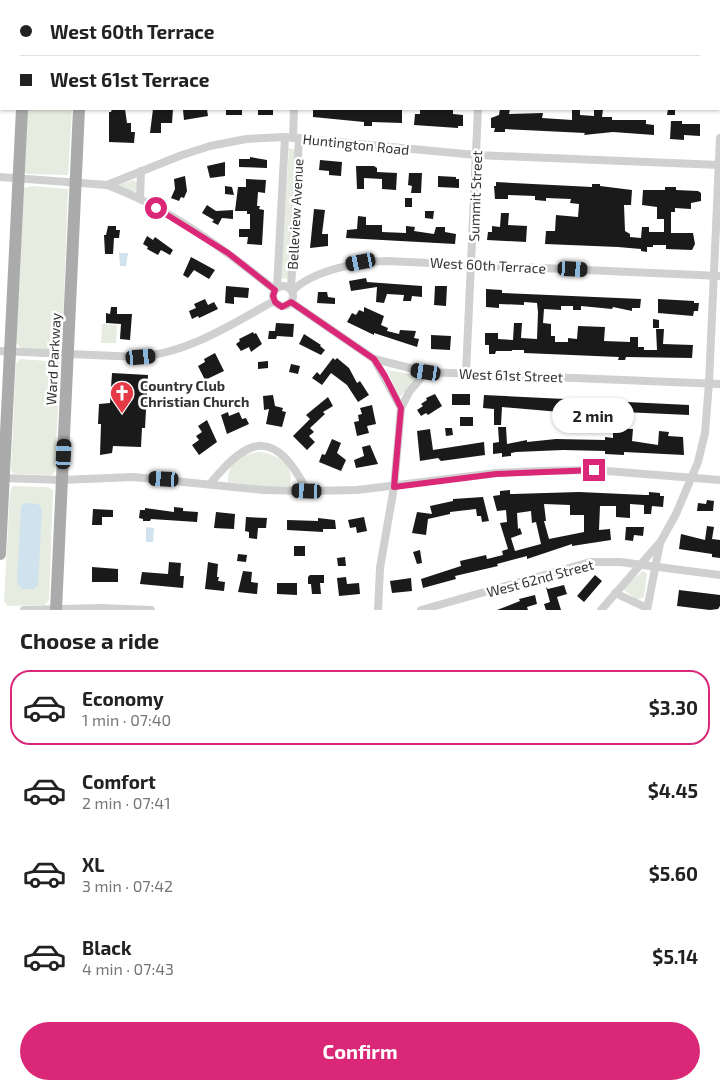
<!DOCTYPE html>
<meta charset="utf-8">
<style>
body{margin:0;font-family:"Exo 2",sans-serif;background:#f2f2f2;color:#222;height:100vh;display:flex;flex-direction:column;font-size:19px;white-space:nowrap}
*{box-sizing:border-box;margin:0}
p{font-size:16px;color:#767676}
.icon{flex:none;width:28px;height:28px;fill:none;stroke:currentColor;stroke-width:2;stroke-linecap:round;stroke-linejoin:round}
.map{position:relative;height:610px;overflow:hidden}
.sheet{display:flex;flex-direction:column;background:#fff;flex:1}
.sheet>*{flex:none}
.banner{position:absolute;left:0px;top:0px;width:720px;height:110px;box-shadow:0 1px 4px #0004;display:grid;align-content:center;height:110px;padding:0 20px;background:#fff}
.end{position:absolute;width:22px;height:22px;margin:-11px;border:6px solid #db2777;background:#fff;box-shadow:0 0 0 2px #fff}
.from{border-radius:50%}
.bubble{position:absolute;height:35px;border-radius:18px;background:#fff;box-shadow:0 1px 4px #0004;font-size:16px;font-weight:700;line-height:35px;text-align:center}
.car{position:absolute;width:15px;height:30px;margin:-15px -8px;border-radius:6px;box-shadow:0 0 4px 1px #0007;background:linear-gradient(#222 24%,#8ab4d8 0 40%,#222 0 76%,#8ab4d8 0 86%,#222 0)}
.banner b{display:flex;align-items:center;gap:18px;height:48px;font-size:19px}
.banner b+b{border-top:1px solid #e0e0e0}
.banner i{width:12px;height:12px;background:#222}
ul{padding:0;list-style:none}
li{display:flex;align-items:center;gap:15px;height:75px;margin:0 10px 8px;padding:0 10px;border:2px solid transparent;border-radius:20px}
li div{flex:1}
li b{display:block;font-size:19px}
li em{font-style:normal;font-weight:700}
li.active{border-color:#db2777}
li>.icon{width:45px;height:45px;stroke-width:1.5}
h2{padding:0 20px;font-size:22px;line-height:60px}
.button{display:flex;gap:10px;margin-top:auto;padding:10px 20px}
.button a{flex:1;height:58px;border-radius:30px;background:#db2777;color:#fff;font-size:20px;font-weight:700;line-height:58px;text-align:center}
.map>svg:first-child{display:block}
.green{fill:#e6ecdf}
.water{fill:#cfe2ee}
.building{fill:#1a1a1a;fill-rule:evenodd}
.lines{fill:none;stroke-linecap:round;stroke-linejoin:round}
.street{stroke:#d0d0d0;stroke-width:8}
.primary{stroke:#ababab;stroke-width:12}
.route{stroke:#db2777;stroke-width:6}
.labels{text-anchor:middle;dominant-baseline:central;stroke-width:5;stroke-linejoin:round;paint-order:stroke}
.street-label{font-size:14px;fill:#333;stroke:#fff}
.poi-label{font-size:14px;font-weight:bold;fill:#333;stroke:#fff;text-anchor:start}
</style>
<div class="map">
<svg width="720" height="610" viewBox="0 0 720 610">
<rect width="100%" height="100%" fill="#fff"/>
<!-- green -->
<g class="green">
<path d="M27,109H72L68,175L27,174L25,172Z"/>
<path d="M289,148L295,150L288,279L281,278Z"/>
<path d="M134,180L137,183L135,193L116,185Z"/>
<path d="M32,186L68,189L62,346L57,350L21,348L16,343L24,188Z"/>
<path d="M102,324L117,325L116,343H101Z"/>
<path d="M20,359L60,362L55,471L52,475L14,474L11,470L16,364Z"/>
<path d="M387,370L416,375V379L399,398Z"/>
<path d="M261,452C277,454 297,467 289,486L267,487L228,482C226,462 245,453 261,452Z"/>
<path d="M13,486L48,487L53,490L49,600L45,605L8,606L4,601L10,492Z"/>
<path d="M643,571L647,574L644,597L637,600L624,590L628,583Z"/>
</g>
<!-- water -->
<g class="water">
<path d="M119,253H128L126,266H120Z"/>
<path d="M24,503L38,504L42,509L38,586L33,589H22L17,583L21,507Z"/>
<path d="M146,527L154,528L153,542H146Z"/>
</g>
<!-- building -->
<g class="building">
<path d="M112,109H125L127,123H131V132H135L134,143L109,142V112H111Z"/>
<path d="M153,109H173L172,123H161V133H150Z"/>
<path d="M190,109H207L208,116L184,120L183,110Z"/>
<rect x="226" y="109" width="16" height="6"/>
<rect x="258" y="109" width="15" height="6"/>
<path d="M313,109H402V123L372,122V126H364V122L313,117Z"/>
<path d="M420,109H453V114L463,115V126H458V128L414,125L415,114H420Z"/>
<path d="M500,109H510L509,114L543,113L542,118L572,120V109H580V115L594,116V109H603L602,117H612V120H646V124L654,125V135L613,132L584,135L585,133L505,129V132H494L495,128H491V118L499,115Z"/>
<path d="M668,109H675V115H667Z"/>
<path d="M671,121H682V124H700V136L684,135V140L670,139Z"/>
<path d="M250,157L267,160V168L239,167V159H250Z"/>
<path d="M320,160L342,162L341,176L329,175V171L319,170Z"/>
<path d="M225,162V176L210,178L207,166Z"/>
<path d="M356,166H374L377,168V172L397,173L396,190L382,189V179L364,178V189H357Z"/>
<path d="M409,173H422L421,193H411L412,186L408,185Z"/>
<path d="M185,176L187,191L184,198L181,197L179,201L171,198L175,189L174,179Z"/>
<path d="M438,176L456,177V179H459V188L438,187Z"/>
<path d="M246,179L266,180L265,193L258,192L257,206H260L259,209L264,210L262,245L247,244L248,237H239V229H250V214H247V211H235L238,187H246Z"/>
<path d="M496,182L592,187V184H600V186L632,190L631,205H624L625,231L630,234V237L641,238L642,227H649V232H664V219H657V207L642,205L643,190H665V187H676V190L698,191L701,193V201L691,203V209L675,208V212H671V233H693L695,244L692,250L666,249V245H653V247H647V252L641,251V249L618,247L545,244L546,231H555L556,215L578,217L579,204L570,203L571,199L546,198V201L535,200V196L508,195V199H495L494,186H496Z"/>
<path d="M225,186L232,187L234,195L225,194Z"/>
<rect x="405" y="198" width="7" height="9"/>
<path d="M207,205L216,211L233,210V219L222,218L218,225L212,222L214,220L202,213Z"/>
<path d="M314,209L325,210L322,234H328V246L310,248Z"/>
<path d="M425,211H434L433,219L425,218Z"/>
<path d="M501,213H509L508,225L527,226L526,242L487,240L488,232H492V226L500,227Z"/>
<path d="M358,216L366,217V225H382V232L406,233V226L415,227L414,231L434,234L436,227H445V232L456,234L455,244L346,238L347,230L357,229Z"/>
<path d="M108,226H116V230H120L119,238H114L113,254H105L104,235H106Z"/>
<path d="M147,236L153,240L155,237L173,250L170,255L161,250L158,255L147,249L148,247L143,244Z"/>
<path d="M191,257L215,270L209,279L194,270L188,278L183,275Z"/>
<path d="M366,278L367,282L422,286V297L412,296L411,301H403L404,295L387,294L384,303L376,302L377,287L351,291L349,281Z"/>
<path d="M226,286L249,288L248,298L234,297V304L225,303Z"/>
<path d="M435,286H447L446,306L434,305Z"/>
<path d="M486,289L502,290V293L641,299L640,308H632V311L613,307L612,309L581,306V310H573V306H561V310L544,309L543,323L551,324V336H555V342H568V338L577,339L578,326L605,327L604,341L630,342V337H638V347H644V350H657L656,329H664L663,344L693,345L692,358L626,357L625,360H618L619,357L524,353V350H512V351H496L495,354H489V345H485V333H498V339L513,340L514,323H522L521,338L537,339L538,312L537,303L524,302V305L499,304V308L486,307Z"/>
<path d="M318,292H327L328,297L335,298V304L317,303Z"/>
<path d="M205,299L208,305L214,302L218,309L199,318L198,316L192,319L189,311L196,308L194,304Z"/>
<path d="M658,299L694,301V303H699L698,311H694L693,316L658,313Z"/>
<path d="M111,307H117V314H132L130,340L120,339L121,324L106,323V313L110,314Z"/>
<path d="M364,307L384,316L381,325L388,328L387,331L399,334L400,330L416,331L414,338L419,339L417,347L374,333V335L347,322L352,313L356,315L359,310L364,312Z"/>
<path d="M653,319L659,320V328H653Z"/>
<path d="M276,323L294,324L293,337L277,336L276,339H268L269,331H275Z"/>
<path d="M253,332L254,334L256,333L262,344L251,352L249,347L241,351L236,344L240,341L239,339Z"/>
<path d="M304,334L321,345L320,346L325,350L321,355L299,344Z"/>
<path d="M431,335L451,336L450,350L431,349Z"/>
<path d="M215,353L224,371L205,380L198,366L205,362L204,359Z"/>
<path d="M333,358L335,360L337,358L349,368L357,383L360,381L369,395L358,402L347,385L331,373L322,385L312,378L317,372L320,375Z"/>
<path d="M268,361V368L258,369V362Z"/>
<path d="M291,364L300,366L298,374L289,372Z"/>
<path d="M112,373L148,375L145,428H142L141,447L113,446L112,453L100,455L101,424H98L99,404L110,403Z"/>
<path d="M435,394L442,406L428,415L426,413L421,416L417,410L423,406L421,404L427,400L426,398Z"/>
<rect x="452" y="394" width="18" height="11"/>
<path d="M273,395L275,406L283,408L282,411L286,412L282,427L266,424L269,409L264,410L263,396Z"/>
<path d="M484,395L689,405V415L601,411L591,412V425H583V413H568V424H560V412L502,407L501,425H494V409L483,408Z"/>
<path d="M328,397L333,406L323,412L325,414L310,428L314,432L309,436L315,442L307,450L293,436L310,419L306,415Z"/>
<path d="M372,405L376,424L367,426L369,433L357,436L354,422L359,421L358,415L362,414L360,408Z"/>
<path d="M228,412L229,416L239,412L242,419L246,418L249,424L227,434L221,415Z"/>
<rect x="460" y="417" width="13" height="9"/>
<path d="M207,420L217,442L199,455L192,445L199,440L196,436L202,432L198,426Z"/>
<path d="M498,427H506L507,444L527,440V442L556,439L605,440V437L613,438V428L633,429L632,441L658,445L659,431L669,432L668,436L683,437L684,455L624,452V455L605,454V451L563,450L516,452L511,453V456L502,457V453L493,454V443L499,442Z"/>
<path d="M445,428H452L453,435L446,436Z"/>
<path d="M430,429L433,450L484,442L485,455L441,461L438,458L420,461L417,431Z"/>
<path d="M332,439L341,443L337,453L346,460L341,471L319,462L322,454L325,455Z"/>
<path d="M370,445L378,464L356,468L354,460L364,456L362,447Z"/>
<path d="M510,490V494H513L579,492L645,495H649V492L660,493V496H664L663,507L652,506L651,514H644V505L630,504V518L616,517V506H600L599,530L610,529L611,540L572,546V544L527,559V556L497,564L498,566L455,576L456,579L423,588L421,579L461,566L460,561L486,555L487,559L503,555L502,551L508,549L500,523L507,522L506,510L497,511L493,496L500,495V491ZM544,504L570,505V515H584V532L549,539L544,521H546ZM531,511L532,523L536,522L541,544L515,551L511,538L522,534L520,528L518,529L517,513Z"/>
<path d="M483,497L489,521L482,522L481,516H477L476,509L450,512V514L428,519L426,535L412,533L417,512L432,514L430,506L453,501V499Z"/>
<path d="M707,500L714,501L713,511H697L698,503L706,504Z"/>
<path d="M174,507L183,508V511L198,512L197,522L151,519L150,521H143V519L139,518L140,510H145V508L174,512Z"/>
<path d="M93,509L113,510V517H102V525H92Z"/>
<path d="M216,512L235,514L234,529L214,528Z"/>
<path d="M246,517L267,518L266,528H258L257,539L249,538V532L245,531Z"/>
<path d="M364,517L367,531L357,533L356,527L350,528L348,520Z"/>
<path d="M318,518L335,520L336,529H323V532L287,530V520L318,521Z"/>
<path d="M707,526L714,527L712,539L720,540V558L712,557V554L679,549L681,534L705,540Z"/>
<path d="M626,527H644L643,536L634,535L633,541L625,540Z"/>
<rect x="294" y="546" width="11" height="10"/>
<path d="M420,550L422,563L417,564L413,552Z"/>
<path d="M238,554L247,555L246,562L237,561Z"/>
<path d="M345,557L346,566H338L337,558Z"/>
<path d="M169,562L181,563L180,576H184L183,588L140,584L142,572L168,574Z"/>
<path d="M208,562L218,564L217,577H219L218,581L225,582L224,591L205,589Z"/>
<path d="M92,567L118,569V582H92Z"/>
<path d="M243,571L252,572L251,582L258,583L257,594L238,592Z"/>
<path d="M310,575H324V583H320L321,594H312L311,584H308V577Z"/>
<path d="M595,575L602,581L584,602L577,596Z"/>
<path d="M346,577L347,584L359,583L360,594L339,596L337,578Z"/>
<path d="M411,578L412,591L392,593L390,581Z"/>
<path d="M277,583H297V595L277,594Z"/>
<path d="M564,585L567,594L557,597L561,610H546L544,604L550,602L546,587L548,589Z"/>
<path d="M679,590L720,595V606L718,609L710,610L677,606Z"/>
<path d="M535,595L537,604L527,607L528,610H497L520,601L519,599Z"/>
</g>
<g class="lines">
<!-- street -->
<g class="street">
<path d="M176,0L177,1"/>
<path d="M8,1L11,0"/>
<path d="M299,1V0"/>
<path d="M482,1V0"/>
<path d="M0,4H1"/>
<path d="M719,51H720"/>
<path d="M293,138L294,109"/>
<path d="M0,177L107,185L182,155L210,146L246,139L285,137L476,155L720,165"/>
<path d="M107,185C169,208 224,249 275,290"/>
<path d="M140,198L141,171"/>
<circle cx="283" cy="296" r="10"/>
<path d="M277,288L285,137"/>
<path d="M291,289L299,138"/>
<path d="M292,291C314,270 357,262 386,261L720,276"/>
<path d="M291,302L374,359L426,372L720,384"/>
<path d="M0,351L139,357C190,352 230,325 274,301"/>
<path d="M374,359L401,408L394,487L380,568L378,610"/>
<path d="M466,373L478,109"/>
<path d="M401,408L409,392L426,372"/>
<path d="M2,478L62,480L133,477L264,490L307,491L357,490L496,473L541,471L594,470L720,480"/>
<path d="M210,484C250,434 276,430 307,491"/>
<path d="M615,593L647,608"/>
<path d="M24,610L102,608L151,610"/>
<path d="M421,610L590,562H620L720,575"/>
<path d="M601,610L661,541L676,514L698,462L705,433L709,383L720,138"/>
<path d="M647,610L660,543"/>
</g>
<!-- primary -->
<g class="primary">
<path d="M27,1V0"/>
<path d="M84,1V0"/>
<path d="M0,554L22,109"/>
<path d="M56,610L79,109"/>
</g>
</g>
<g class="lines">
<!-- route -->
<path class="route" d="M156,208L228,253L275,290L273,296L275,302L282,307L291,302L374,359L385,376L401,408L394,487L496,474L594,470"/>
</g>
<!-- icons -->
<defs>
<g id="church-pin" transform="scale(1.25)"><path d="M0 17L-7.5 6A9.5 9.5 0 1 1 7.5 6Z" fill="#e63946" stroke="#fff"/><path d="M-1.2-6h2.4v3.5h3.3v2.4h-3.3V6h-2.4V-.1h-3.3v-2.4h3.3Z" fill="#fff"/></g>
</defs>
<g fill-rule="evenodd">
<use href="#church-pin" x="122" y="393"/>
</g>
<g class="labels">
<!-- street labels -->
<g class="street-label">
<text transform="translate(356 144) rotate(6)">Huntington Road</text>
<text transform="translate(475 196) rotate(-88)">Summit Street</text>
<text transform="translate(295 214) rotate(-87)">Belleview Avenue</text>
<text transform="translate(488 265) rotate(3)">West 60th Terrace</text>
<text transform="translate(53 359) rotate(-87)">Ward Parkway</text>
<text transform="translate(511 375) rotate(2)">West 61st Street</text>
<text transform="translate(540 578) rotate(-15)">West 62nd Street</text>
</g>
<!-- poi labels -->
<g class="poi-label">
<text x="140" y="385">Country Club<tspan x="140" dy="16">Christian Church</tspan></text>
</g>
</g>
</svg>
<i class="end from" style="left:156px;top:208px"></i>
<i class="end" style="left:594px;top:470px"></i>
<div class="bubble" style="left:552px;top:398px;width:82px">2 min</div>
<i class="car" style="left:361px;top:262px;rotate:259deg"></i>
<i class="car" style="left:573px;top:269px;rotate:93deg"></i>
<i class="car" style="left:141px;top:357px;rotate:85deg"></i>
<i class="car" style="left:426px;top:372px;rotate:279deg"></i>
<i class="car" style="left:64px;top:454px;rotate:3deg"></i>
<i class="car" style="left:164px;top:479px;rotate:273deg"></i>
<i class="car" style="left:307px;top:491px;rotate:272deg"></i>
<div class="banner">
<b><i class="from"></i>West 60th Terrace</b>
<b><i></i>West 61st Terrace</b>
</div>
</div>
<section class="sheet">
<h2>Choose a ride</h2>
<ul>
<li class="active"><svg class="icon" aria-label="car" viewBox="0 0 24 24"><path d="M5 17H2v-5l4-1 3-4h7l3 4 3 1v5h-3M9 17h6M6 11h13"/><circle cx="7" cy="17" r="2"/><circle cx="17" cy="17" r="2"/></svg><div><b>Economy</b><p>1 min · 07:40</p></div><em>$3.30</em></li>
<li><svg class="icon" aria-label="car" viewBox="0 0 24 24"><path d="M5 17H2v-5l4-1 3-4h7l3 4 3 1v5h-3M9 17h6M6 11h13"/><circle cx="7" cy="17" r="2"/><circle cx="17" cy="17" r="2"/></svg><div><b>Comfort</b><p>2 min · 07:41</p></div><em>$4.45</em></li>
<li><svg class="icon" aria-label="car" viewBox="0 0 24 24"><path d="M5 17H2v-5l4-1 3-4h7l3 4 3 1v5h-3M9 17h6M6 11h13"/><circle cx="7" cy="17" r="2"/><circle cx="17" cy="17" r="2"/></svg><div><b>XL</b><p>3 min · 07:42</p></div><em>$5.60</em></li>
<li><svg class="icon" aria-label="car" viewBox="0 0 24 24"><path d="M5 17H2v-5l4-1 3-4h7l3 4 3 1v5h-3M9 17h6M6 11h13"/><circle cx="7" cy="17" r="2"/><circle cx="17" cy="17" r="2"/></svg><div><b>Black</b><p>4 min · 07:43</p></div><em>$5.14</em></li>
</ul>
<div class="button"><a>Confirm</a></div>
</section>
